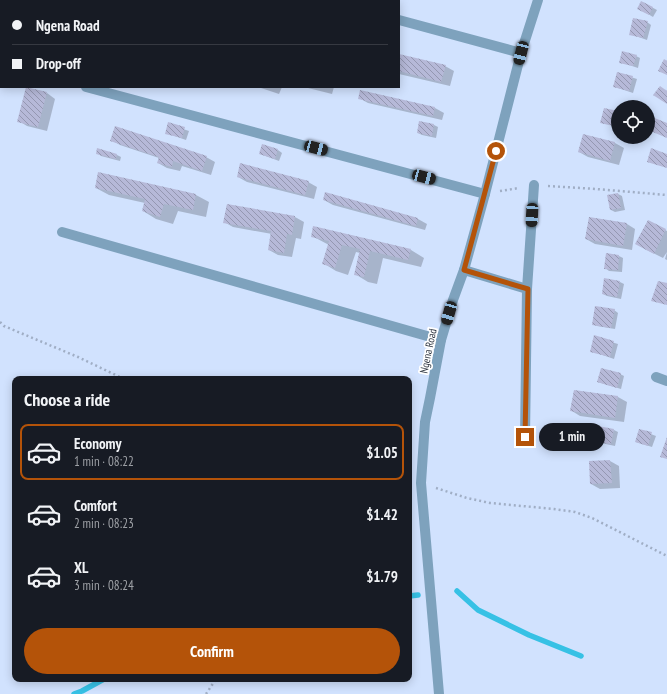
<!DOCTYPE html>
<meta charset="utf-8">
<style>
body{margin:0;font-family:"PT Sans Narrow",sans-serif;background:#20242c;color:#f1f3f6;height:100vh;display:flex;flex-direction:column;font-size:15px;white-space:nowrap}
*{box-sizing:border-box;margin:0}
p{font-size:13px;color:#9ea1a6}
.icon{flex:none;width:22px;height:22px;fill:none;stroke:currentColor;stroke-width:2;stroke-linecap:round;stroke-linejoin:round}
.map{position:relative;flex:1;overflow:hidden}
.panel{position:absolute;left:12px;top:376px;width:400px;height:306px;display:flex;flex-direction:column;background:#171b24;border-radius:8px;box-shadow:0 2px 10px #0003}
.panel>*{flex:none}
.guide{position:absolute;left:0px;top:0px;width:400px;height:88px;box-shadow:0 2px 10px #0003;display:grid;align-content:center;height:88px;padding:0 12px;background:#171b24}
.buttons{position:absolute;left:611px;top:100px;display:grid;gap:8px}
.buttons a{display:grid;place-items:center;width:44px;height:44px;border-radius:50%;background:#171b24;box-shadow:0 2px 10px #0003;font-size:20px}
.end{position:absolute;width:18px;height:18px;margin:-9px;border:5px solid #b45309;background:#fff;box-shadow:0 0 0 2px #fff}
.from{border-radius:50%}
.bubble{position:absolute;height:28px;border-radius:14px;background:#171b24;box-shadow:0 2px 10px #0003;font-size:13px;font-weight:600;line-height:28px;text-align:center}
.car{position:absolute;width:12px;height:24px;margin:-12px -6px;border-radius:5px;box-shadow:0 0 3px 1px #0007;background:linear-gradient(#222 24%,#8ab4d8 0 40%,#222 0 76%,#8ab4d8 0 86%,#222 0)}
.guide b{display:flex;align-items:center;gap:14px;height:38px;font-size:15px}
.guide b+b{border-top:1px solid #363941}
.guide i{width:10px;height:10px;background:#f1f3f6}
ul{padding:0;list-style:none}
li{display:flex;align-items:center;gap:12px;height:56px;margin:0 8px 6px;padding:0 4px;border:2px solid transparent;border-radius:8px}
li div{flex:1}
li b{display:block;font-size:15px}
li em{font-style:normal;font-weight:600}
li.current{border-color:#b45309}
li>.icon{width:36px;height:36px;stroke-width:1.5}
h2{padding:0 12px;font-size:18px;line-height:48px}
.button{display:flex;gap:8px;margin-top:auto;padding:8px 12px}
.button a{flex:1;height:46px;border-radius:24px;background:#b45309;color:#fff;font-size:16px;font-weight:600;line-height:46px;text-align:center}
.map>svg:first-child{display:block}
.shadow{fill:#0003}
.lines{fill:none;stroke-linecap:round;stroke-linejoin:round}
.stream{stroke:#37c1e5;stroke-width:5.5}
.building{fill:url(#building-back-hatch)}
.path{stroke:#a0aec5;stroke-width:2.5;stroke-dasharray:2 3;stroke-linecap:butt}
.minor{stroke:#7ea2bd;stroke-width:10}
.route{stroke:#b45309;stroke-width:5}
.labels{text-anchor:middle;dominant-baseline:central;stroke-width:3.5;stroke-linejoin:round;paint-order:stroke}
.street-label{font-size:11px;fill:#303742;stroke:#fff}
</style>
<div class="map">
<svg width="667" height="694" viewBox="0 0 667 694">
<defs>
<pattern id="building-back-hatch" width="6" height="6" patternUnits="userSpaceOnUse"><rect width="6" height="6" fill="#b6b9d8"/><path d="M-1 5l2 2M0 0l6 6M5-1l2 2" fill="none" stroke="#9497b1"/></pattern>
</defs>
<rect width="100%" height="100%" fill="#d1e2fe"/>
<!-- shadow -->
<g class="shadow">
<path d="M162,0H224L227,1H164Z"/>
<path d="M642,2L657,10L653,17L638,8Z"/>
<path d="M647,22L651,25L647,40L630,34Z"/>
<path d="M399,55L445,66L454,71L450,86L399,74Z"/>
<path d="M636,56L640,58L638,68L620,62Z"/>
<path d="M618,73L637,79L633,93L615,87Z"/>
<path d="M258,87H282L279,94Z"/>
<path d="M304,87H334L332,94Z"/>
<path d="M361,91L435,108L444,113L442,120L368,103L359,98Z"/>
<path d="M47,93L55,99L47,131L27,126L19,121Z"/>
<path d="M420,122L434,125L438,127L436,138L422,135L418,133Z"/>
<path d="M168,124L189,131L186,140L166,133Z"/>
<path d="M584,135L615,143L624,148L619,165L588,157L579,152Z"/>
<path d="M111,140L206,157L215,162L211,175L182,166L180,171L167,168L158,163L159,158L120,145Z"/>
<path d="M278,150L282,153L279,161L260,154Z"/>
<path d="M97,153L117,155L121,157L120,161L101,156Z"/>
<path d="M99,173L196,195L209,202L206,217L178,211L173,224L156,219L143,211L145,203L109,195L96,188Z"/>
<path d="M238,177L308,182L317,187L314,199L247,182Z"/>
<path d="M325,194L418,219L427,224L425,230L333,205L324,200Z"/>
<path d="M618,194L622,196L625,210L615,212L611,210L608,196Z"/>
<path d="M227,205L295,217L304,222L301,239L296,238L292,257L278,255L269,250L272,234L233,227L224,222Z"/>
<path d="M649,221L667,231V260L665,259L667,252L663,258L645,249Z"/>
<path d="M627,224L635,229L632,250L595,244L586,239Z"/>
<path d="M312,236L411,250L424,258L421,267L383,258L377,284L368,282L355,274L360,253L356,252L348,275L336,271L323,263L329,245Z"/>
<path d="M619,256L623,258L622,272L609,271L605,268Z"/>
<path d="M620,282L624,284L621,299L607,296L603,294Z"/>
<path d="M614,310L618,313L615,329L597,326L593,324Z"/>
<path d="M595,337L618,344L614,359L591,351Z"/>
<path d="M620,374L624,376L621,389L598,382Z"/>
<path d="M574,391L618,397L627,402L624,422L580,416L572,411Z"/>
<path d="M614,430L618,432L615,446L601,443L596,441Z"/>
<path d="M640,430L656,436L652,447L636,442Z"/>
<path d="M610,461L619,466L620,488L600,489L591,484Z"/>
</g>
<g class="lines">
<!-- stream -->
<g class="stream">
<path d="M457,591L478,610L529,635L581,656"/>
<path d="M409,596L418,595"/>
<path d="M74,694L82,691L104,679"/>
</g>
</g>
<!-- building -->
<g class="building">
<path d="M641,1L653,7L649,15L637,9Z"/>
<path d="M633,18L648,21L643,38L629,35Z"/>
<path d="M622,51L637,55L633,66L619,63Z"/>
<path d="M399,54L446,65L441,82L399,71Z"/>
<path d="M664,59L667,61V75L658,71Z"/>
<path d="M617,72L633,76L629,91L613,87Z"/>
<path d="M660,86L667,91V104L653,95Z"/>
<path d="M26,87L47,92L38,127L17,122Z"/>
<path d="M360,90L435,107L433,116L358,99Z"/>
<path d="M604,108L618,111V127L600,123Z"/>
<path d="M652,117L667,123V138L648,130Z"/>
<path d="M419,121L434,124L432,136L417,133Z"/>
<path d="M168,122L185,127L182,138L165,134Z"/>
<path d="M115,126L207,156L202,171L173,161L172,167L157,163L159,157L110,141Z"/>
<path d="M583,134L615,142L610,161L578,152Z"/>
<path d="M262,144L278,149L275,159L259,154Z"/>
<path d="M97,148L117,154L116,159L96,154Z"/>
<path d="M651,148L667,154V168L647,162Z"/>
<path d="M240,163L309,181L305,195L237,177Z"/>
<path d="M98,172L196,194L193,210L164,204L160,217L142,211L145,199L95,188Z"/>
<path d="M325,192L418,218L416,226L323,200Z"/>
<path d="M618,193L621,208L610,210L607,195Z"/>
<path d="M227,204L295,216L292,235L287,234L284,253L268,250L271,231L223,223Z"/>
<path d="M589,217L627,223L623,246L585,239Z"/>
<path d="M648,220L666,229L654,254L635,244Z"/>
<path d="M313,226L411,249L408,260L370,251L364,277L354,275L360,249L342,245L335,268L322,264L329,241L311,237Z"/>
<path d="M606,253L619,255L618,270L604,269Z"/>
<path d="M604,278L620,281L617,297L602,294Z"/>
<path d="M658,281L667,283V305L651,301Z"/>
<path d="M595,306L615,309L611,328L592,325Z"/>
<path d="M594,335L614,341L610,357L590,352Z"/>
<path d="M601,368L621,373L617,388L597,382Z"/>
<path d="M574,390L618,396L615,418L570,411Z"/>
<path d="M598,426L614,429L611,444L595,442Z"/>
<path d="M639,429L652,432L648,446L635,442Z"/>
<path d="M667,437V459L660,457Z"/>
<path d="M610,460L612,483L590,484L589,461Z"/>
</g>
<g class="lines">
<!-- path -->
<g class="path">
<path d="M548,186L596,189L667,195"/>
<path d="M500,191L519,188"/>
<path d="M0,322L4,326L78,357L124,379"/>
<path d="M436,488L467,498L490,503L554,509L575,512L592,518L667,556"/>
<path d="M206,694L216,679"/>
</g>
<!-- minor -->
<g class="minor">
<path d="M326,0L330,1"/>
<path d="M96,1V0"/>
<path d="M399,20L521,53"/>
<path d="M0,63H1"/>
<path d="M86,87L485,194"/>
<path d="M62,232L441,340"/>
<path d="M464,270L527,289"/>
<path d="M656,377L667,381"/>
<path d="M525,437L527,289L534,185"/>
<path d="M439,694L421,483L425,422L430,398L441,340L453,300L464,270L485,194L521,53L538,0"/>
</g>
</g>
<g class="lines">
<!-- route -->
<path class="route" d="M496,151L464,270L528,289L525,437"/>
</g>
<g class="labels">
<!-- street labels -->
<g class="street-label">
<text transform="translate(428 351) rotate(-78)">Ngena Road</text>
</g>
</g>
</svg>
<div class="buttons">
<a><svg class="icon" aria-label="locate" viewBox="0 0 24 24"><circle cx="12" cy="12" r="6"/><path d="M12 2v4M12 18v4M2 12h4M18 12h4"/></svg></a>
</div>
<i class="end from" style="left:496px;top:151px"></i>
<i class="end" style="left:525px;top:437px"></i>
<div class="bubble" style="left:539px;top:423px;width:66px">1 min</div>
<i class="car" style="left:521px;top:53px;rotate:194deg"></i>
<i class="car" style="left:316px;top:148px;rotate:105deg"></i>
<i class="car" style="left:424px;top:177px;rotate:105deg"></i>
<i class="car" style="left:532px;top:215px;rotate:183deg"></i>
<i class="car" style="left:449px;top:313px;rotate:196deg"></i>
<div class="guide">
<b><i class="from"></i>Ngena Road</b>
<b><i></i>Drop-off</b>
</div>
<section class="panel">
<h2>Choose a ride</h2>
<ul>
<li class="current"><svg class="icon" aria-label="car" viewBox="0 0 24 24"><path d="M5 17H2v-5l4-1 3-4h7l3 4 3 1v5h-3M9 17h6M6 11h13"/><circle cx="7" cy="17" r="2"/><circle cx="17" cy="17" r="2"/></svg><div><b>Economy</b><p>1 min · 08:22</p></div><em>$1.05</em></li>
<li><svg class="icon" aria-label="car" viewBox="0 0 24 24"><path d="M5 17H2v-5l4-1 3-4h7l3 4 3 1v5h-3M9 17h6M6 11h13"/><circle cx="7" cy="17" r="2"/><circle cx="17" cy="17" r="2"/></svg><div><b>Comfort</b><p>2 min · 08:23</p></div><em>$1.42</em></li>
<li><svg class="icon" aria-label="car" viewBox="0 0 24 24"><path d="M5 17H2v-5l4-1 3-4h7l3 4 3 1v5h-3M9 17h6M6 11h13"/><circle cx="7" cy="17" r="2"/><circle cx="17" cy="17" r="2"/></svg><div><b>XL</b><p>3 min · 08:24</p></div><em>$1.79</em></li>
</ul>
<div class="button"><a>Confirm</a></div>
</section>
</div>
